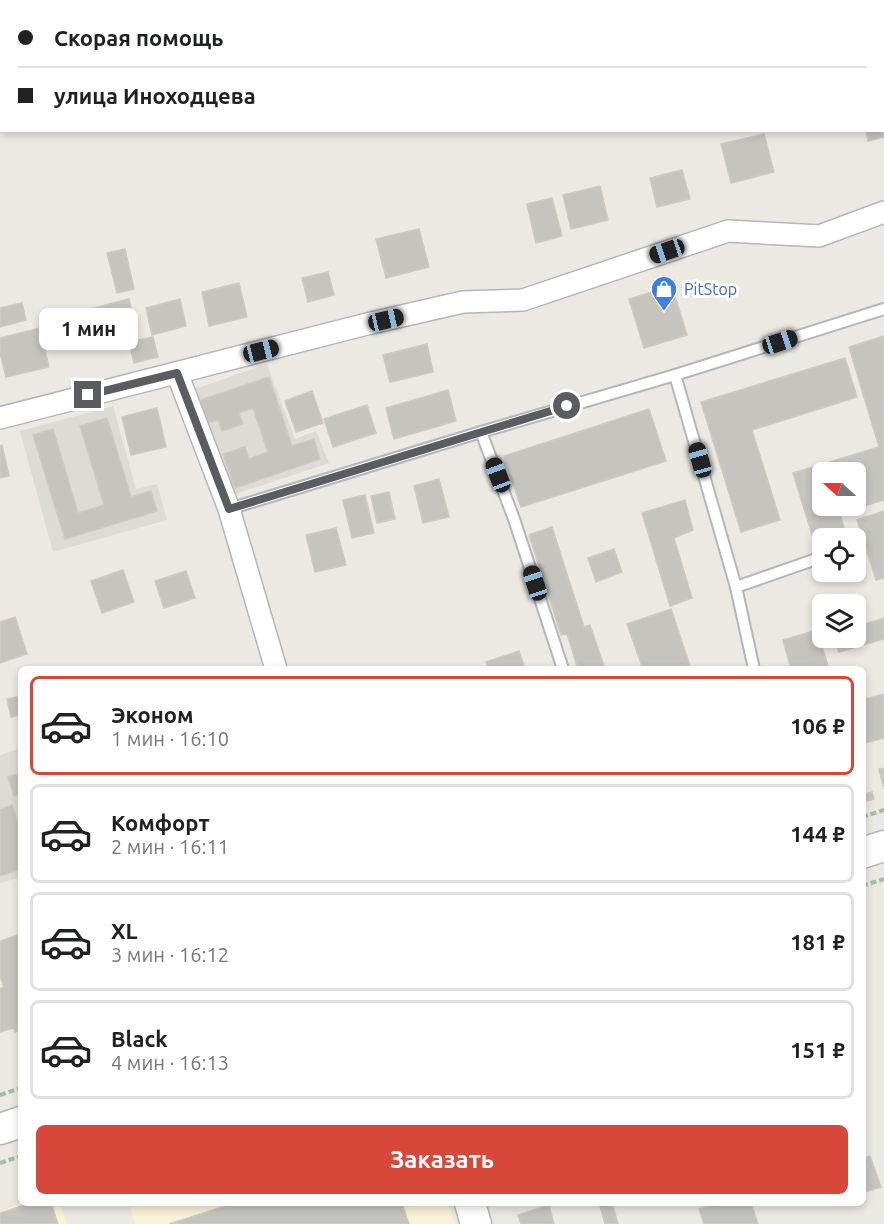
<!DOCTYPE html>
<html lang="ru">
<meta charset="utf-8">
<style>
body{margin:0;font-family:Ubuntu,sans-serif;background:#f6f6f6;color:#202124;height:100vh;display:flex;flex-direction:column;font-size:22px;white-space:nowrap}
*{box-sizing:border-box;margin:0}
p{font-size:20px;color:#757577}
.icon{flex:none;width:33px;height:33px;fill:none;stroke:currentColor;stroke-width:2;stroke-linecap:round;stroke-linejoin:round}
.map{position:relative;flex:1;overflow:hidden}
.drawer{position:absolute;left:18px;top:666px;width:848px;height:540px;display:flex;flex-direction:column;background:#fff;border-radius:9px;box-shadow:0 3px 9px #0003}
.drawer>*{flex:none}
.banner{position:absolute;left:0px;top:0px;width:885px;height:132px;box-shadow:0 3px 9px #0003;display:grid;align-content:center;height:132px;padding:0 18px;background:#fff}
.needle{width:39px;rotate:291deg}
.tools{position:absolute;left:812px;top:462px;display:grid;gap:12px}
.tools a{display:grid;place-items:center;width:54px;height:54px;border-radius:9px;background:#fff;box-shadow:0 3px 9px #0003;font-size:30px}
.end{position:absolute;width:27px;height:27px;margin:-14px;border:8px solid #595c60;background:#fff;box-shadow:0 0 0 3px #fff}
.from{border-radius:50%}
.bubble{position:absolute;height:42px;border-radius:9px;background:#fff;box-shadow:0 3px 9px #0003;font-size:20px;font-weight:700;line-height:42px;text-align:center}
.car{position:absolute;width:18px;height:36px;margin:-18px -9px;border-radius:8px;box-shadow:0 0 4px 2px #0007;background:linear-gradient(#222 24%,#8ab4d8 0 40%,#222 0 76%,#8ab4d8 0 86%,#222 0)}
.banner b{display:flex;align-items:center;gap:21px;height:57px;font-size:22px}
.banner b+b{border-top:2px solid #e0e0e0}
.banner i{width:15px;height:15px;background:#202124}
ul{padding:10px 0 0;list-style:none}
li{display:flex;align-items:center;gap:18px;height:99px;margin:0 12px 9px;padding:0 6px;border:3px solid #e0e0e0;border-radius:9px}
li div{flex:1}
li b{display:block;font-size:22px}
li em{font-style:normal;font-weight:700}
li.current{border-color:#d8483a}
li>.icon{width:54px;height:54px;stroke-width:1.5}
.cta{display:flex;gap:12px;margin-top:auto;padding:12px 18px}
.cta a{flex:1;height:69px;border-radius:9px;background:#d8483a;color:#fff;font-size:24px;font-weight:700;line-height:69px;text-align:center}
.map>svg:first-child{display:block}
.commercial{fill:#faf2d7}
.industrial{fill:#dcdbd5}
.green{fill:#bfe1c0}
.building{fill:#c6c4be;stroke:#cfcac0;stroke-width:1.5;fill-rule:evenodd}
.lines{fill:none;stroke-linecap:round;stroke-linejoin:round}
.lane-casing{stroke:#b3b6ba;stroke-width:14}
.street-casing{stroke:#b3b6ba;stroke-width:24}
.secondary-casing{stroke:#b5b7bc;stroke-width:33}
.path{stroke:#9ac1a5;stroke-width:4;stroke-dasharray:6 3;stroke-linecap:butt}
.lane{stroke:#fff;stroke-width:10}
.street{stroke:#fff;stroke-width:21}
.secondary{stroke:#fff;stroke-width:30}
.route{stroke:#595c60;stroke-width:8}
.labels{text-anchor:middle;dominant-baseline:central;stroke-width:6;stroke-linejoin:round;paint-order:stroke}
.shop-label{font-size:16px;fill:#366cbe;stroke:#fff;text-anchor:start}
</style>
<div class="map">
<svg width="884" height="1224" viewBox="0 0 884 1224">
<rect width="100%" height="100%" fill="#ebe9e1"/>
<!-- commercial -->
<g class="commercial">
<path d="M24,1203H60L67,1224H0V1211Z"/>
<path d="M129,1203H448L455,1224H135Z"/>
</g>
<!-- industrial -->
<g class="industrial">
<path d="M267,364L295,439L316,431L329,463L230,496L192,390Z"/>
<path d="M113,406L136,489L157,484L167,520L53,552L20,431Z"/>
<path d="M21,748V877L0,883V755Z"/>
</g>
<!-- green -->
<g class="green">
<path d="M0,0H354L2,2L1,85Z"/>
<path d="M513,0H670L513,1Z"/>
</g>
<!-- building -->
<g class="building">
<path d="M884,107V137L868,141L866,130H884Z"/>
<path d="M764,134L774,172L731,183L721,144Z"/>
<path d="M682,170L690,199L657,207L650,178Z"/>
<path d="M600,186L608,220L571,229L563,195Z"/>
<path d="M552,198L562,236L536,243L527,204Z"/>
<path d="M419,229L429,267L386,278L376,239Z"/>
<path d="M125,249L134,289L117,293L107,253Z"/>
<path d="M328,272L334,295L308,302L302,278Z"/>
<path d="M239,283L247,317L209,326L202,292Z"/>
<path d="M672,286L687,335L644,348L629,299Z"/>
<path d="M129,299L136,331L81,344L74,313Z"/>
<path d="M180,299L186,326L152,335L146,308Z"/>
<path d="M22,303L26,320L0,327V308Z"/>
<path d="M40,328L49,367L6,377L0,353V338Z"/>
<path d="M884,336V500L840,513L844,528L813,538L793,473L879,447L849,347ZM822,472H855V506H822Z"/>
<path d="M153,337L158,357L134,363L129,342Z"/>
<path d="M427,344L433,372L390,382L383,355Z"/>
<path d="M845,358L857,397L752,430L780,520L741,532L701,402Z"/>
<path d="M269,377L292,446L314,439L320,459L235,488L223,454L245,447L249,459L268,452L253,408L239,413L243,424L222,431L218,420L208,423L201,400Z"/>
<path d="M448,390L456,421L394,439L386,408Z"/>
<path d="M312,391L323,423L296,432L285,401Z"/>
<path d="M367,405L376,433L333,447L324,419Z"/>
<path d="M157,408L166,447L131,455L122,417Z"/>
<path d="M649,409L666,461L521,507L504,456Z"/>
<path d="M107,418L131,497L151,491L157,511L65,539L33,435L53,429L78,513L104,505L80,426Z"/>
<path d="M2,445L9,476L0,478V446Z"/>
<path d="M439,479L449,517L423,523L414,486Z"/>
<path d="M389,492L395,519L377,523L371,496Z"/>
<path d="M365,495L374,533L352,538L343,500Z"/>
<path d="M685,500L693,530L674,538L692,598L670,606L642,513Z"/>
<path d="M884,511V578L876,580L857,520Z"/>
<path d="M552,527L584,627L590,625L605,669H578L567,634L561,635L529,535Z"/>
<path d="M336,528L346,565L315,572L306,535Z"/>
<path d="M614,549L622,572L596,582L588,558Z"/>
<path d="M123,570L134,602L102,613L91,581Z"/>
<path d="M186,571L195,598L164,608L155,581Z"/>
<path d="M671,609L691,669H643L627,624Z"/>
<path d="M15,617L27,654L0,663V622Z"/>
<path d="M884,618V639L839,652L834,638H855V627Z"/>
<path d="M817,630L829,669H791L783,640Z"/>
<path d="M519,651L525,669H489L486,662Z"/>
<path d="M884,694V738L862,744V700Z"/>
<path d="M21,696V715L11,717L7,699Z"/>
<path d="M884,768V789L879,769Z"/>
<path d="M21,773V794L14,796L8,777Z"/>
<path d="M872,792L874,799L862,802V795Z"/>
<path d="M12,805L21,832V869L0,876V810Z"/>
<path d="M21,934V1030L15,1032L14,1028L0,1032V989L4,987L0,976V941Z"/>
<path d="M870,1156L881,1187L862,1193V1159Z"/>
<path d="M31,1203H51L58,1224H0V1213Z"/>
<path d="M235,1203H402L409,1224H169Z"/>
<path d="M612,1203L618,1224H605L600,1206Z"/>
<path d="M718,1203H751L758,1224H704L699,1209Z"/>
<path d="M549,1205L554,1224H521L518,1215Z"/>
</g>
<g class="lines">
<!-- lane casing -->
<g class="lane-casing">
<g id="lane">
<path d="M675,375L736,587L822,557"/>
<path d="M481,432L675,375L884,309"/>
<path d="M229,509L481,432L514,519L563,669"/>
<path d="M736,587L754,669"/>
</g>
</g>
<!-- street casing -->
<g class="street-casing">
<g id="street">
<path d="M177,373L229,509L276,669"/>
<path d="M0,418L367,324L463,302L523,300L728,231L819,236L884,212"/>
</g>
</g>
<!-- secondary casing -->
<g class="secondary-casing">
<g id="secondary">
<path d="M862,853L884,846"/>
<path d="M0,1129L21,1122"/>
<path d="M470,1203L476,1224"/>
</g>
</g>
<!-- path -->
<g class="path">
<path d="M855,0L856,2"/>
<path d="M884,82V84"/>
<path d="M862,817L884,810"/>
<path d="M862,886L884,879"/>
<path d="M0,1095L21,1088"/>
<path d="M0,1163L21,1156"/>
</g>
<!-- lane -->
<use href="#lane" class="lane"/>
<!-- street -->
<use href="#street" class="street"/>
<!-- secondary -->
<use href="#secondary" class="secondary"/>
</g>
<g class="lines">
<!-- route -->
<path class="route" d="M88,395L177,373L229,509L567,406"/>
</g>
<!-- icons -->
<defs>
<g id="shop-pin" transform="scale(1.35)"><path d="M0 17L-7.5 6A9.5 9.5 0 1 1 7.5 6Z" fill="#3f7fe0" stroke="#fff"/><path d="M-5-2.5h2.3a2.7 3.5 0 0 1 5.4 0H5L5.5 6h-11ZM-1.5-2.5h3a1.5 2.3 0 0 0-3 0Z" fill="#fff"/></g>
</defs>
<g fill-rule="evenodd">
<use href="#shop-pin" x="664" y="289"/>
</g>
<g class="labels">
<!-- shop labels -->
<g class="shop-label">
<text x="684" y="289">PitStop</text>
</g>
</g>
</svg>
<div class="tools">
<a><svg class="needle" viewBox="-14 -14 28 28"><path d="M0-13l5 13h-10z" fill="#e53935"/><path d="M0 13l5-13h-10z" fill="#757577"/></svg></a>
<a><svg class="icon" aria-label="locate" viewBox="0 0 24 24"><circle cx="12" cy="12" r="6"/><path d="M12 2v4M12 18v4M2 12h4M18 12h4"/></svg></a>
<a><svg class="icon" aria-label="layers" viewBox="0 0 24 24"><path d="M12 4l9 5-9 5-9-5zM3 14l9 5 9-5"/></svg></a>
</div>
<i class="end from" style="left:567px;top:406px"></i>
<i class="end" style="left:88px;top:395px"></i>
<div class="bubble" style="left:39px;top:308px;width:99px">1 мин</div>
<i class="car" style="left:667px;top:251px;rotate:251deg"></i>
<i class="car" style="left:386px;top:320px;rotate:77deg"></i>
<i class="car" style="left:780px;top:342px;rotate:72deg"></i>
<i class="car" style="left:261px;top:351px;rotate:76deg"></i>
<i class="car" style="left:700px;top:460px;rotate:344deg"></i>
<i class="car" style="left:498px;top:475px;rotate:339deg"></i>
<i class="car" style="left:535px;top:583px;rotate:342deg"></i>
<div class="banner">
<b><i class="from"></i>Скорая помощь</b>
<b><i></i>улица Иноходцева</b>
</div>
<section class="drawer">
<ul>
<li class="current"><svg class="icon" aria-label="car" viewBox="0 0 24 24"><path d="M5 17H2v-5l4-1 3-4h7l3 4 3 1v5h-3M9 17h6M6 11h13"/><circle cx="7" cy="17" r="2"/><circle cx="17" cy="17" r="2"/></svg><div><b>Эконом</b><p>1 мин · 16:10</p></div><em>106 ₽</em></li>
<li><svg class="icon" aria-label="car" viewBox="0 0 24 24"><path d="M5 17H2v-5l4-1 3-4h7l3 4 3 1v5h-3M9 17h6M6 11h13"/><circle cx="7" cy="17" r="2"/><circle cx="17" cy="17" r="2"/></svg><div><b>Комфорт</b><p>2 мин · 16:11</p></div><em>144 ₽</em></li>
<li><svg class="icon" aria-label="car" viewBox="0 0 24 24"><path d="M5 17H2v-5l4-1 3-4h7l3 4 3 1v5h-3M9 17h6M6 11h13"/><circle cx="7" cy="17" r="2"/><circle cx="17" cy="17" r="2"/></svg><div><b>XL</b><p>3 мин · 16:12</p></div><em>181 ₽</em></li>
<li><svg class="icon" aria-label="car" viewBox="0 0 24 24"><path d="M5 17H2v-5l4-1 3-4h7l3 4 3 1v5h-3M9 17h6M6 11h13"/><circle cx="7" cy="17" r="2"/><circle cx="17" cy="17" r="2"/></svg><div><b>Black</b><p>4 мин · 16:13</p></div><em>151 ₽</em></li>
</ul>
<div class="cta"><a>Заказать</a></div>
</section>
</div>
